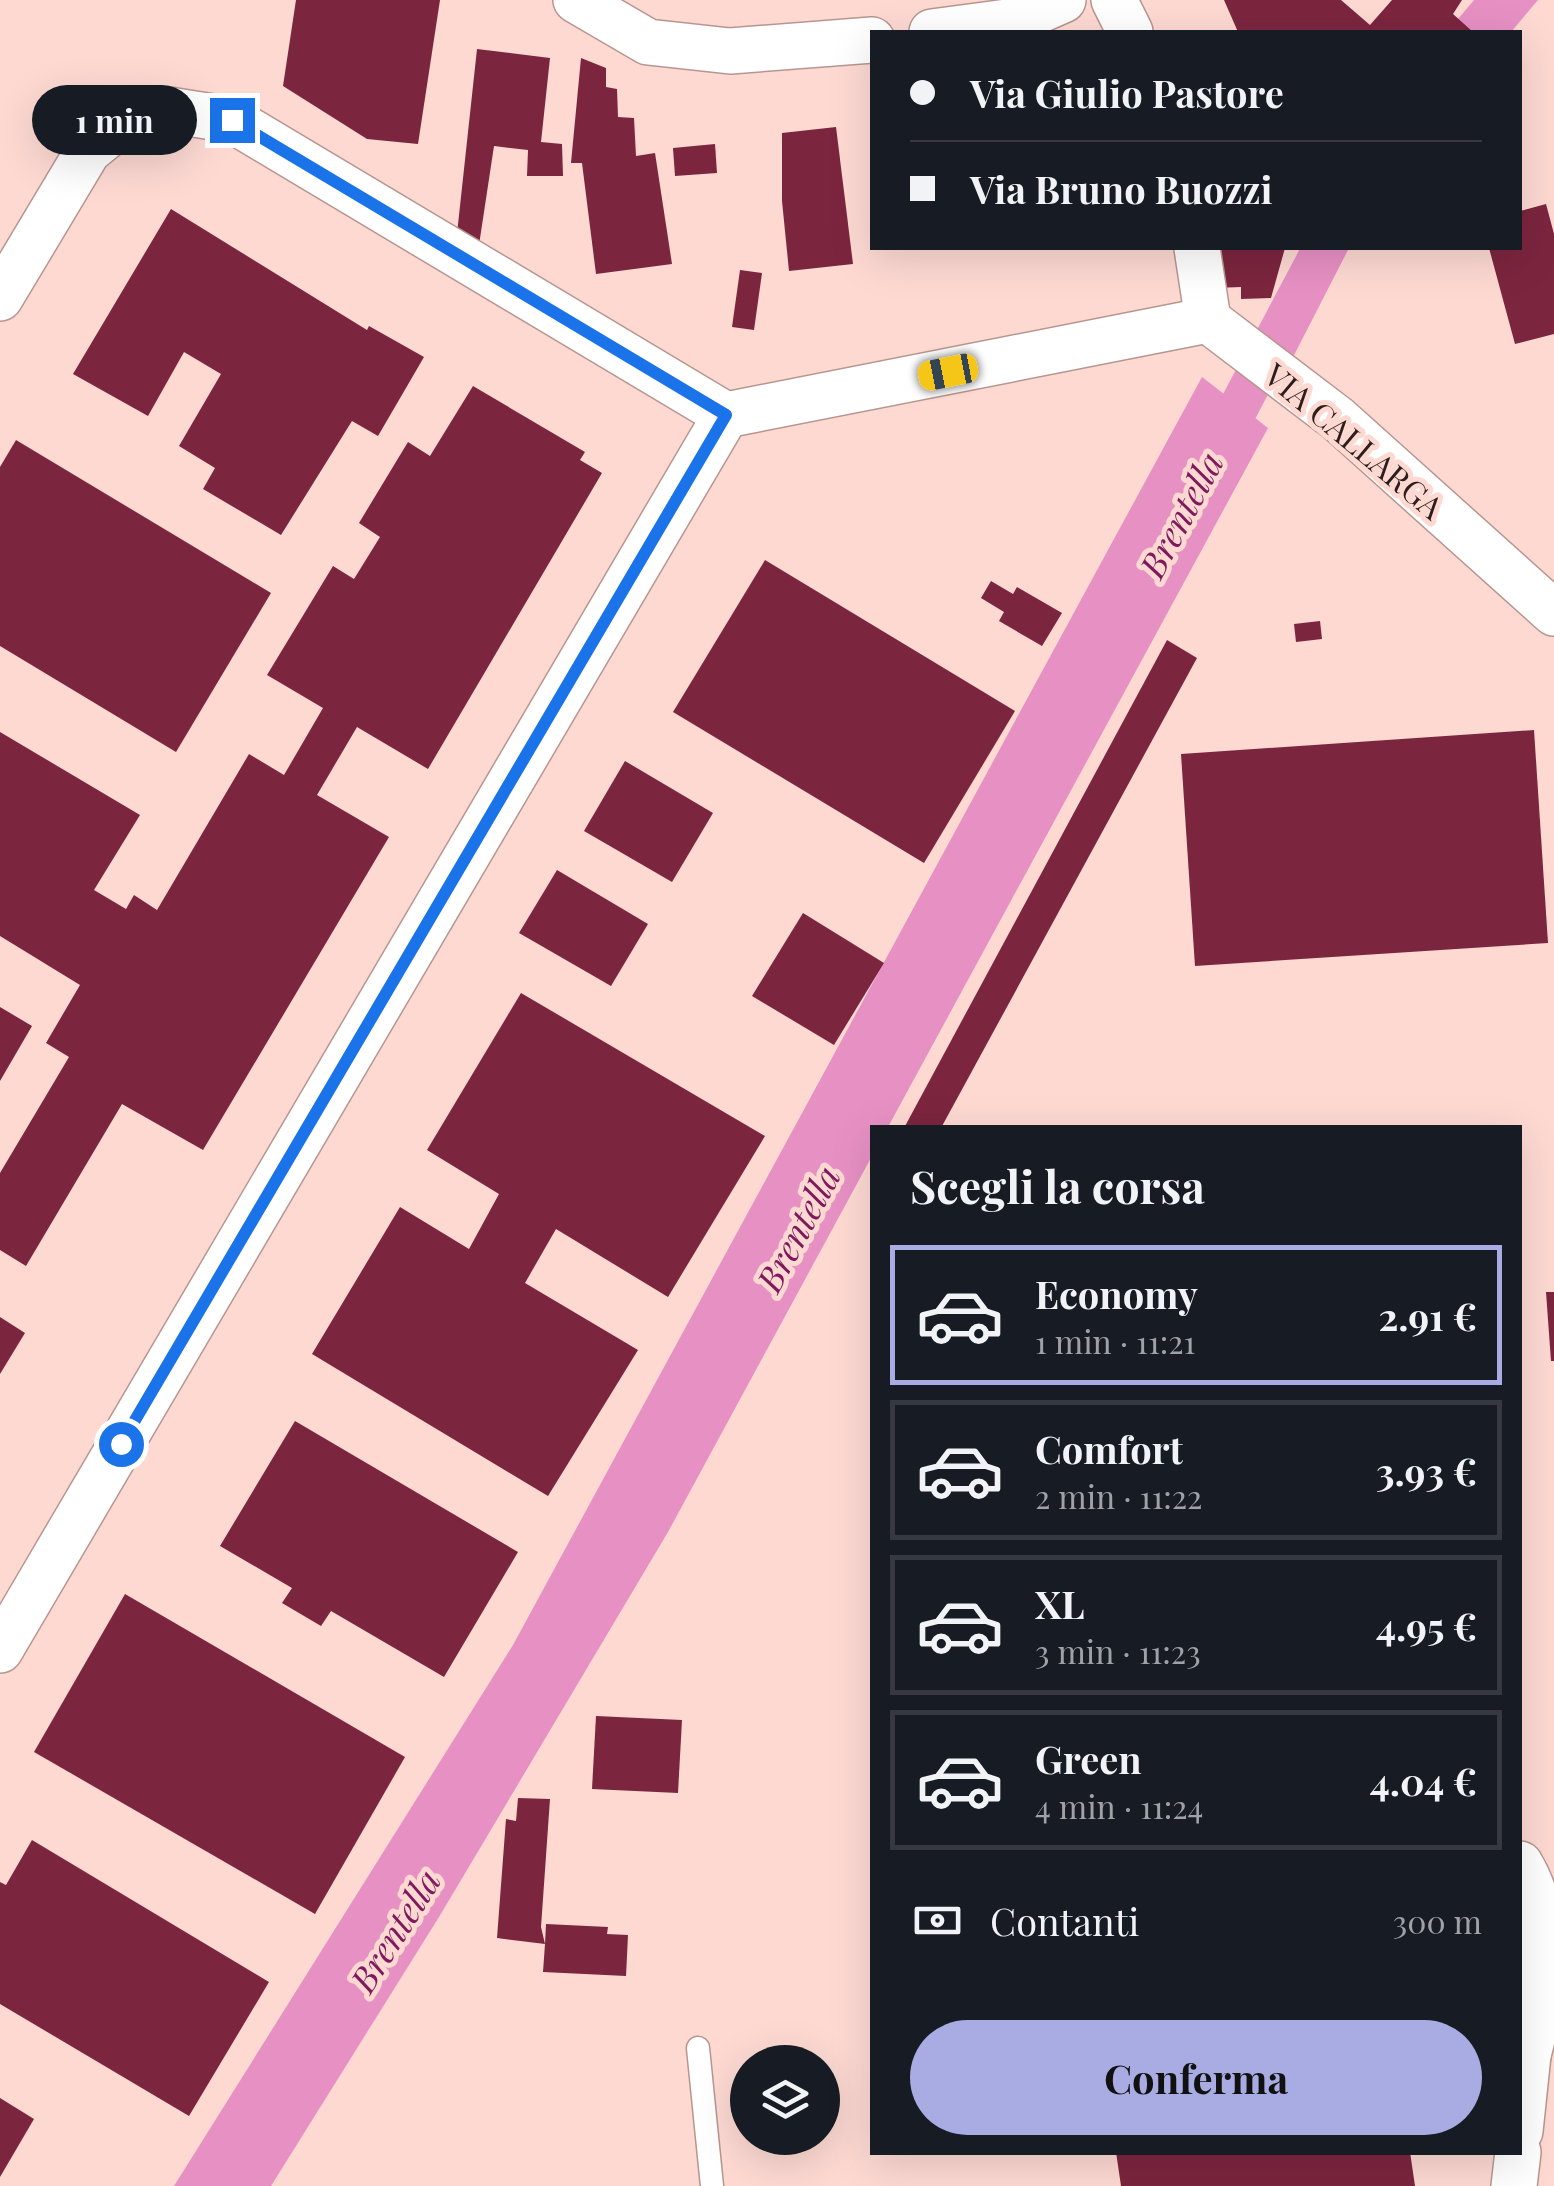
<!DOCTYPE html>
<html lang="it">
<meta charset="utf-8">
<style>
body{margin:0;font-family:"Playfair Display",serif;background:#242831;color:#f1f3f6;height:100vh;display:flex;flex-direction:column;font-size:38px;white-space:nowrap}
*{box-sizing:border-box;margin:0}
p{font-size:32px;color:#9ea1a6}
.icon{flex:none;width:55px;height:55px;fill:none;stroke:currentColor;stroke-width:2;stroke-linecap:round;stroke-linejoin:round}
.map{position:relative;flex:1;overflow:hidden}
.sheet{position:absolute;left:870px;top:1125px;width:652px;height:1030px;display:flex;flex-direction:column;background:#171b24;border-radius:0px;box-shadow:0 10px 40px #0002}
.sheet>*{flex:none}
.hud{position:absolute;left:870px;top:30px;width:652px;height:220px;border-radius:0px;box-shadow:0 10px 40px #0002;display:grid;align-content:center;height:220px;padding:0 40px;background:#171b24}
.tools{position:absolute;left:730px;top:2045px;display:grid;gap:20px}
.tools a{display:grid;place-items:center;width:110px;height:110px;border-radius:50%;background:#171b24;box-shadow:0 10px 40px #0002;font-size:50px}
.end{position:absolute;width:45px;height:45px;margin:-22px;border:12px solid #1a73e8;background:#fff;box-shadow:0 0 0 5px #fff}
.from{border-radius:50%}
.bubble{position:absolute;height:70px;border-radius:35px;background:#171b24;box-shadow:0 10px 40px #0002;font-size:32px;font-weight:700;line-height:70px;text-align:center}
.car{position:absolute;width:30px;height:60px;margin:-30px -15px;border-radius:12px;box-shadow:0 0 8px 2px #0007;background:linear-gradient(#f5c518 24%,#345 0 40%,#f5c518 0 76%,#345 0 86%,#f5c518 0)}
.hud b{display:flex;align-items:center;gap:35px;height:95px;font-size:38px}
.hud b+b{border-top:2px solid #363941}
.hud i{width:25px;height:25px;background:#f1f3f6}
ul{padding:0;list-style:none}
li{display:flex;align-items:center;gap:30px;height:140px;margin:0 20px 15px;padding:0 20px;border:5px solid #363941;border-radius:0px}
li div{flex:1}
li b{display:block;font-size:38px}
li em{font-style:normal;font-weight:700}
li.current{border-color:#a8ace3}
li>.icon{width:90px;height:90px;stroke-width:1.5}
h2{padding:0 40px;font-size:45px;line-height:120px}
.pay{display:flex;align-items:center;gap:25px;height:110px;padding:0 40px;font-size:38px}
.pay p{margin-inline-start:auto}
.action{display:flex;gap:20px;margin-top:auto;padding:20px 40px}
.action a{flex:1;height:115px;border-radius:60px;background:#a8ace3;color:#111;font-size:40px;font-weight:700;line-height:115px;text-align:center}
.map>svg:first-child{display:block}
.water{fill:#e790c4}
.lines{fill:none;stroke-linecap:round;stroke-linejoin:round}
.canal{stroke:#e790c4;stroke-width:40}
.building{fill:#7c253f}
.service-casing{stroke:#b89690;stroke-width:25}
.minor-casing{stroke:#b89690;stroke-width:48}
.service{stroke:#fff;stroke-width:22}
.minor{stroke:#fff;stroke-width:45}
.route{stroke:#1a73e8;stroke-width:12}
.labels{text-anchor:middle;dominant-baseline:central;stroke-width:10;stroke-linejoin:round;paint-order:stroke}
.street-label{font-size:32px;fill:#2b1e1c;stroke:#fdd9d2}
.water-label{font-size:35px;font-style:italic;fill:#7e195e;stroke:#fdd9d2}
</style>
<div class="map">
<svg width="1554" height="2186" viewBox="0 0 1554 2186">
<rect width="100%" height="100%" fill="#fdd9d2"/>
<!-- water -->
<g class="water">
<path d="M1474,0H1538L1511,32H1447Z"/>
<path d="M1300,248H1349L1290,363L1253,341L1281,295Z"/>
<path d="M1202,377L1268,428L888,1127L872,1128V1156L668,1532L439,1917L271,2186H174L513,1645Z"/>
</g>
<g class="lines">
<!-- canal -->
<path class="canal" d="M1215,452L1323,248"/>
</g>
<!-- building -->
<g class="building">
<path d="M296,0H440L418,144L367,139L283,86Z"/>
<path d="M1224,0H1341L1370,25L1392,0H1462L1453,14L1473,32H1238Z"/>
<path d="M477,49L550,58L541,142L562,144L563,176H527L528,150L494,146L479,245L456,243Z"/>
<path d="M581,58L606,68V87L617,89L618,117L634,118L636,156L655,153L672,264L596,274L582,163H571Z"/>
<path d="M836,127L853,264L789,271L782,201V133Z"/>
<path d="M715,144L717,173L675,176L673,148Z"/>
<path d="M1546,204L1554,234V334L1515,344L1489,248H1520V211Z"/>
<path d="M171,209L367,330L369,326L424,357L378,436L352,421L281,535L203,489L215,468L179,446L221,374L184,352L148,416L73,374Z"/>
<path d="M1212,248H1285L1271,298L1241,299V287L1214,288Z"/>
<path d="M740,270L762,273L754,330L732,327Z"/>
<path d="M473,386L585,452L580,460L602,473L428,769L357,727L317,795L389,837L203,1150L122,1104L26,1266L0,1250V1173L69,1057L46,1043L80,985L0,936V732L140,815L94,890L126,909L134,895L157,910L249,754L284,775L323,708L267,675L333,566L354,579L380,537L359,523L408,442L430,456Z"/>
<path d="M16,440L271,593L176,752L0,646V467Z"/>
<path d="M765,560L1015,711L924,863L673,712Z"/>
<path d="M991,581L1013,594L1017,587L1062,613L1042,646L999,621L1004,612L981,598Z"/>
<path d="M1320,621L1322,639L1296,642L1294,624Z"/>
<path d="M1167,640L1197,658L941,1128H904Z"/>
<path d="M1534,730L1548,943L1195,966L1181,754Z"/>
<path d="M625,761L713,813L672,882L584,831Z"/>
<path d="M557,870L648,924L611,986L519,933Z"/>
<path d="M803,913L884,963L834,1045L752,996Z"/>
<path d="M521,993L765,1136L668,1297L556,1229L525,1283L638,1350L548,1496L312,1354L400,1207L469,1249L499,1194L427,1150Z"/>
<path d="M0,1007L32,1026L0,1081Z"/>
<path d="M1546,1292H1554V1361H1551Z"/>
<path d="M0,1317L25,1333L0,1374Z"/>
<path d="M295,1421L518,1552L444,1677L331,1611L321,1626L282,1603L292,1588L220,1546Z"/>
<path d="M125,1594L405,1757L315,1914L34,1752Z"/>
<path d="M596,1716L682,1720L678,1793L592,1789Z"/>
<path d="M518,1798L550,1799L541,1927L545,1944L546,1924L608,1927L607,1934L628,1935L626,1976L543,1972L545,1944L497,1938L506,1819L516,1821Z"/>
<path d="M32,1840L269,1982L189,2116L0,2004V1882L6,1885Z"/>
<path d="M0,2098L34,2119L0,2177Z"/>
<path d="M1116,2152H1410L1415,2186H1121Z"/>
</g>
<g class="lines">
<!-- service casing -->
<g class="service-casing">
<path id="service" d="M698,2048L712,2186"/>
</g>
<!-- minor casing -->
<g class="minor-casing">
<g id="minor">
<path d="M576,0L648,42L730,51L872,40"/>
<path d="M1114,0L1130,32"/>
<path d="M932,32L1015,21L1063,0"/>
<path d="M1197,248L1208,320L1338,419L1554,613"/>
<path d="M0,298L88,151L121,124L169,110L232,120L726,415"/>
<path d="M0,1650L726,415L1208,320"/>
<path d="M1520,1864C1554,1920 1545,1991 1528,2055L1520,2038"/>
<path d="M1520,2131L1528,2055"/>
<path d="M1514,2186L1518,2152"/>
</g>
</g>
<!-- service -->
<use href="#service" class="service"/>
<!-- minor -->
<use href="#minor" class="minor"/>
</g>
<g class="lines">
<!-- route -->
<path class="route" d="M121,1444L726,415L232,120"/>
</g>
<g class="labels">
<!-- street labels -->
<g class="street-label">
<text transform="translate(1355 440) rotate(40)">VIA CALLARGA</text>
</g>
<!-- water labels -->
<g class="water-label">
<text transform="translate(1180 514) rotate(-62)">Brentella</text>
<text transform="translate(797 1228) rotate(-62)">Brentella</text>
<text transform="translate(394 1930) rotate(-58)">Brentella</text>
</g>
</g>
</svg>
<div class="tools">
<a><svg class="icon" aria-label="layers" viewBox="0 0 24 24"><path d="M12 4l9 5-9 5-9-5zM3 14l9 5 9-5"/></svg></a>
</div>
<i class="end from" style="left:121px;top:1444px"></i>
<i class="end" style="left:232px;top:120px"></i>
<div class="bubble" style="left:32px;top:85px;width:165px">1 min</div>
<i class="car" style="left:948px;top:372px;rotate:259deg"></i>
<div class="hud">
<b><i class="from"></i>Via Giulio Pastore</b>
<b><i></i>Via Bruno Buozzi</b>
</div>
<section class="sheet">
<h2>Scegli la corsa</h2>
<ul>
<li class="current"><svg class="icon" aria-label="car" viewBox="0 0 24 24"><path d="M5 17H2v-5l4-1 3-4h7l3 4 3 1v5h-3M9 17h6M6 11h13"/><circle cx="7" cy="17" r="2"/><circle cx="17" cy="17" r="2"/></svg><div><b>Economy</b><p>1 min · 11:21</p></div><em>2.91 €</em></li>
<li><svg class="icon" aria-label="car" viewBox="0 0 24 24"><path d="M5 17H2v-5l4-1 3-4h7l3 4 3 1v5h-3M9 17h6M6 11h13"/><circle cx="7" cy="17" r="2"/><circle cx="17" cy="17" r="2"/></svg><div><b>Comfort</b><p>2 min · 11:22</p></div><em>3.93 €</em></li>
<li><svg class="icon" aria-label="car" viewBox="0 0 24 24"><path d="M5 17H2v-5l4-1 3-4h7l3 4 3 1v5h-3M9 17h6M6 11h13"/><circle cx="7" cy="17" r="2"/><circle cx="17" cy="17" r="2"/></svg><div><b>XL</b><p>3 min · 11:23</p></div><em>4.95 €</em></li>
<li><svg class="icon" aria-label="car" viewBox="0 0 24 24"><path d="M5 17H2v-5l4-1 3-4h7l3 4 3 1v5h-3M9 17h6M6 11h13"/><circle cx="7" cy="17" r="2"/><circle cx="17" cy="17" r="2"/></svg><div><b>Green</b><p>4 min · 11:24</p></div><em>4.04 €</em></li>
</ul>
<div class="pay"><svg class="icon" aria-label="cash" viewBox="0 0 24 24"><path d="M3 7h18v10H3z"/><circle cx="12" cy="12" r="2"/></svg>Contanti<p>300 m</p></div>
<div class="action"><a>Conferma</a></div>
</section>
</div>
